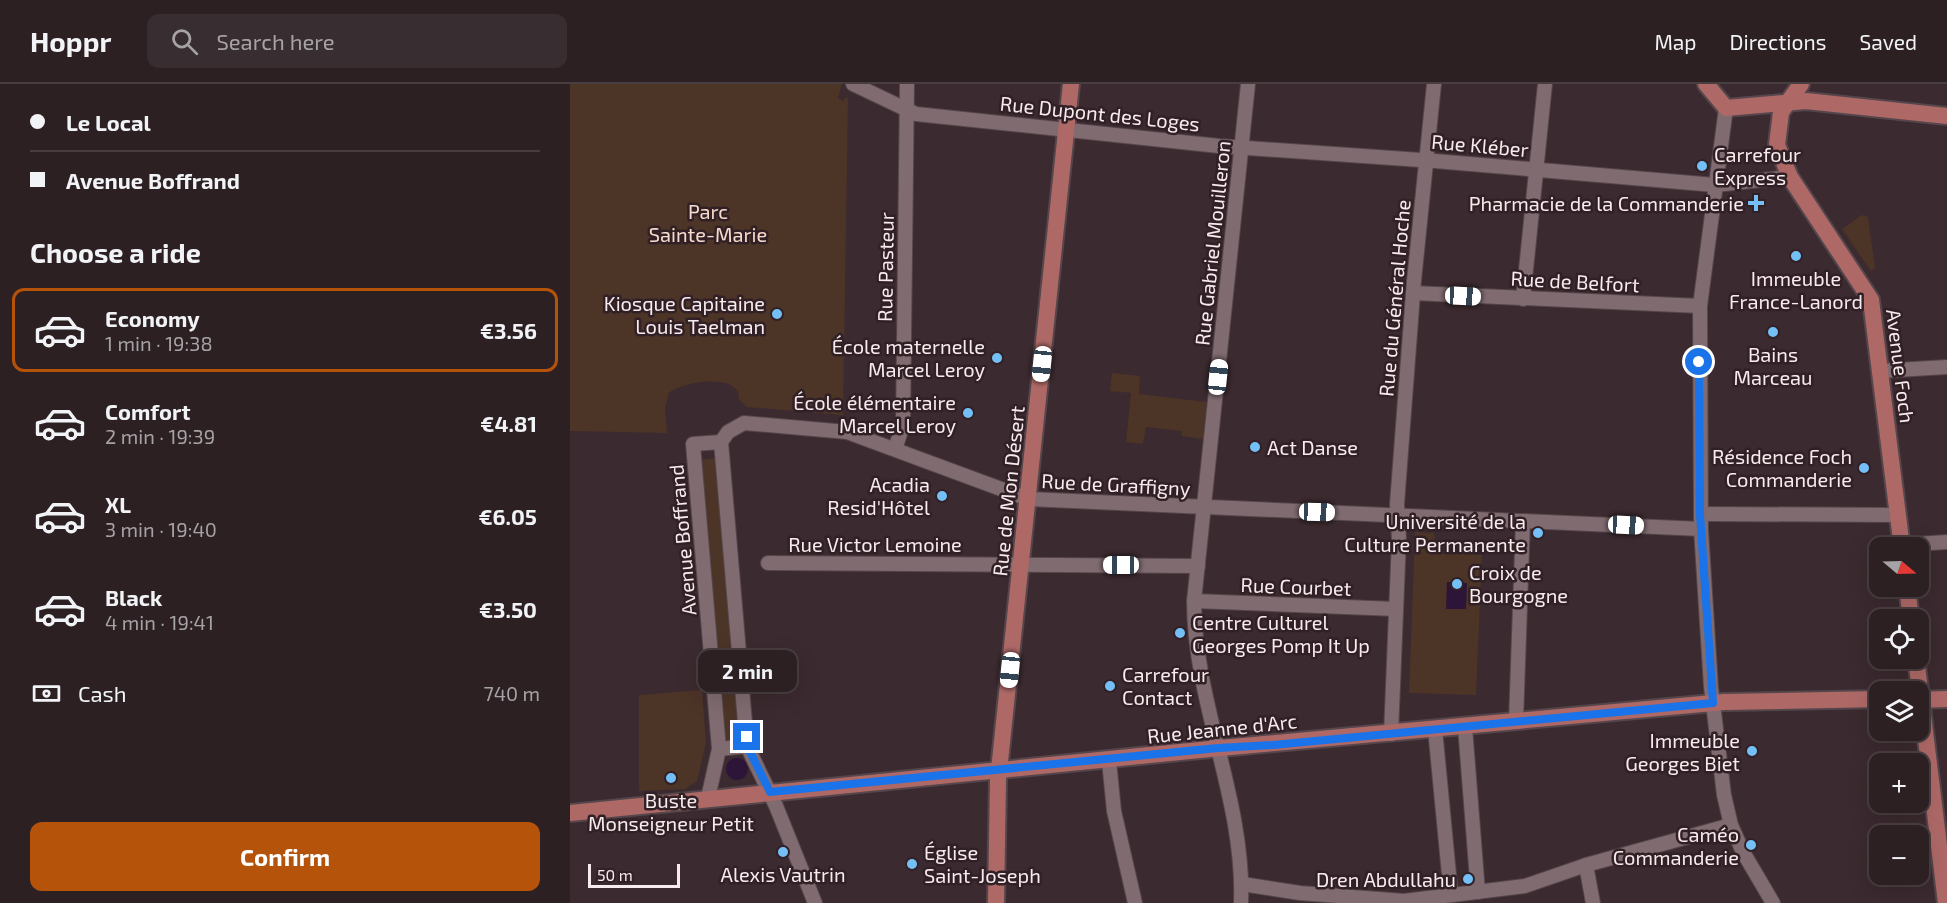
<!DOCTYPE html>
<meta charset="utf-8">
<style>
body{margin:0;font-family:"Exo 2",sans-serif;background:#382d30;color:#f1f3f6;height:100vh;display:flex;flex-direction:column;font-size:22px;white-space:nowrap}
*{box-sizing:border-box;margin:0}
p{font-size:20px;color:#a6a3a6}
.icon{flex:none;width:33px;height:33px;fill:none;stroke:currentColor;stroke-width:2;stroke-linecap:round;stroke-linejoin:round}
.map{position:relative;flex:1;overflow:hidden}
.details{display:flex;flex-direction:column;background:#2c2023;width:570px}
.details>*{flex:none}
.banner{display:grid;align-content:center;height:132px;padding:0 30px;background:#2c2023}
.needle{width:39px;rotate:109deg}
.buttons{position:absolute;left:1299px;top:453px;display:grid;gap:12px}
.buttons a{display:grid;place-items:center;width:60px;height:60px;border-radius:12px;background:#2c2023;box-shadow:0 6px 24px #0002,0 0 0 2px #483e41;font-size:30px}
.scale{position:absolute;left:18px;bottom:15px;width:92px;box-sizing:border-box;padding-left:6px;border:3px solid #f7ebee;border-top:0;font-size:16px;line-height:21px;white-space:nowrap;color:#f7ebee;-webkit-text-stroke:4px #312025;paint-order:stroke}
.end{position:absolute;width:27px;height:27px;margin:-14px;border:8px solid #1a73e8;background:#fff;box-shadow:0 0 0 3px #fff}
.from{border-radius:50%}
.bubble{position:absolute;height:42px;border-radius:12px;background:#2c2023;box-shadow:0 6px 24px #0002,0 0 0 2px #483e41;font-size:20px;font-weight:700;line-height:42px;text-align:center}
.car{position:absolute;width:18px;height:36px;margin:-18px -9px;border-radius:8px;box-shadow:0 0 4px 2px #0007;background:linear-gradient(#fff 24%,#345 0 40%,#fff 0 76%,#345 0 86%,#fff 0)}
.banner b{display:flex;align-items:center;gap:21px;height:57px;font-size:22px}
.banner b+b{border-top:2px solid #483e41}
.banner i{width:15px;height:15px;background:#f1f3f6}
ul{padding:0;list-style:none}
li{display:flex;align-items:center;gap:18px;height:84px;margin:0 12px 9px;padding:0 18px;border:3px solid transparent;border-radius:12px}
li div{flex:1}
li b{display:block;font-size:22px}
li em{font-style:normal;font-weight:700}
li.active{border-color:#b45309}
li>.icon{width:54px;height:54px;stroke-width:1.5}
h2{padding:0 30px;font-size:27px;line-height:72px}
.pay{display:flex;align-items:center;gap:15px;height:66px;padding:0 30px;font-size:22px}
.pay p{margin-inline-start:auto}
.primary-button{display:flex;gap:12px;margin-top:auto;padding:12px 30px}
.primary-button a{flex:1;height:69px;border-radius:12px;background:#b45309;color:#fff;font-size:24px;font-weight:700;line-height:69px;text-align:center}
header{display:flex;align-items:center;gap:36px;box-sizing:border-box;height:84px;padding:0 30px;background:#2c2023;border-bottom:2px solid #483e41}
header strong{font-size:28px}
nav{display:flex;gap:33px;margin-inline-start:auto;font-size:21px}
.search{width:420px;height:54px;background:#382d30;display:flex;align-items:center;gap:15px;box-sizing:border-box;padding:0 21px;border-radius:12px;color:#a6a3a6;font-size:22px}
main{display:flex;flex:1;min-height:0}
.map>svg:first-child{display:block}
.green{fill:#4c3427}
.water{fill:#2c1538}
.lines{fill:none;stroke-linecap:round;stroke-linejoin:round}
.minor-casing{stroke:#55464b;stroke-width:16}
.major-casing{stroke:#55464b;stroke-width:20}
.minor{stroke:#7f6b70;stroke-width:14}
.major{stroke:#ae6967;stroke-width:16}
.route{stroke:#1a73e8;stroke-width:8}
.poi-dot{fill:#74c0f6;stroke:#312025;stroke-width:2}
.labels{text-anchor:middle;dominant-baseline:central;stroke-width:5;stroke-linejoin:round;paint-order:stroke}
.street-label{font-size:20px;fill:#f7ebee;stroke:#312025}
.poi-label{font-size:20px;fill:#f7ebee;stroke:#312025;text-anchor:end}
.park-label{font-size:20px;fill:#f9dbcb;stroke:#312025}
</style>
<header>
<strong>Hoppr</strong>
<div class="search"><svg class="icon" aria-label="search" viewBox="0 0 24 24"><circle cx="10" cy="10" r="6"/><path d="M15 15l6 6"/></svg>Search here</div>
<nav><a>Map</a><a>Directions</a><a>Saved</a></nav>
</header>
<main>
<section class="details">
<div class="banner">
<b><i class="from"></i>Le Local</b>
<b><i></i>Avenue Boffrand</b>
</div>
<h2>Choose a ride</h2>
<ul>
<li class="active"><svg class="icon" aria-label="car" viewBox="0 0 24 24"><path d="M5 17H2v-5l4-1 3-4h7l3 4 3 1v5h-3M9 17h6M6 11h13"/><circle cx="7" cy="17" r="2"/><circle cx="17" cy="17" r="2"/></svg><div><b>Economy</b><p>1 min · 19:38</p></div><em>€3.56</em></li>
<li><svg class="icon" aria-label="car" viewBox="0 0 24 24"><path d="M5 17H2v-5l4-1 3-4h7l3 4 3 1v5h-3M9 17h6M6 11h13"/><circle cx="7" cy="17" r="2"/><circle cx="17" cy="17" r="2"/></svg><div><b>Comfort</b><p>2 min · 19:39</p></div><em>€4.81</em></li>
<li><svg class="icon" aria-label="car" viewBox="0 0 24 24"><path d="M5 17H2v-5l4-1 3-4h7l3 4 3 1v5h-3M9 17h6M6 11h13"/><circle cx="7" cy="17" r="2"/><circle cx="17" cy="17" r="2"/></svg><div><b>XL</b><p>3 min · 19:40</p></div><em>€6.05</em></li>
<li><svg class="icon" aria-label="car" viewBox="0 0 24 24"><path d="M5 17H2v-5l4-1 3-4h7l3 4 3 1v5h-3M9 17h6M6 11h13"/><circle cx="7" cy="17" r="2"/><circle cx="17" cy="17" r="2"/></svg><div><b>Black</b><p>4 min · 19:41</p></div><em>€3.50</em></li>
</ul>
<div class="pay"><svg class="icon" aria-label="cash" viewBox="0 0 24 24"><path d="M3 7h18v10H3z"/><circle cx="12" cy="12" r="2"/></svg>Cash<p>740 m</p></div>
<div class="primary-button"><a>Confirm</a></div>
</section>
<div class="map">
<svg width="1377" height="819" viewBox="0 0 1377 819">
<rect width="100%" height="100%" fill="#3b2a2f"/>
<!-- green -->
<g class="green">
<path d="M0,0H272L268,14L273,17L276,13L278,14L273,331L177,323L169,316C172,288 112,297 99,309L95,324L97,349L0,347Z"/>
<path d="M1292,131L1298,133L1305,184L1301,187L1272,145Z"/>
<path d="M542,289L570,292L569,310L637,318L633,355L612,352V347L576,343L573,360L556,358L561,309L540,307Z"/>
<path d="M146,374L172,660L156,662L129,376Z"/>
<path d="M845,448L864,449L866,469L912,471L906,611L839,609Z"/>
<path d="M132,606L136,659L127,697L115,705L69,707V611Z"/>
</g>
<!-- water -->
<g class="water">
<path d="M877,498L897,499L896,525H876Z"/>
<circle cx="167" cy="685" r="11"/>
</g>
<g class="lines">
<!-- minor casing -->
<g class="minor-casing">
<g id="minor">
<path d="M283,0L346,30L649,62L865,77L1145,101L1220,93"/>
<path d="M1156,24L1130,222L1131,445L1141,603L1154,711L1161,741L1173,768L1203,819"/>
<path d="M843,209L1130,222"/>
<path d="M953,215L975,0"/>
<path d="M1310,287L1377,283"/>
<path d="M151,358L158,348L174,339L277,348L458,415L1131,445"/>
<path d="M151,358L177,662L206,722L245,819"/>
<path d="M325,365L333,341L337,0"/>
<path d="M1139,430L1328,431"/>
<path d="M1332,461L1377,458"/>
<path d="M198,479L628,482"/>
<path d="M624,517L826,525"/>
<path d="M946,637L953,437"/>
<path d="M895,643L908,808"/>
<path d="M865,645L881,811"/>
<path d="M821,650L829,455L827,420L844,197L864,0"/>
<path d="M149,665L177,662"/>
<path d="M539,677L544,727L565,819"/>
<path d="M138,714L149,665L123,360L151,358"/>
<path d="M1016,781L1023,819"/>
<path d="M672,800L730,809L834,817L955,802L1016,781L1161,741"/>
<path d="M671,819C675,716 624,620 624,517L678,0"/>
</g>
</g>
<!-- major casing -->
<g class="major-casing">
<g id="major">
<path d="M1136,0L1156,24L1236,17L1377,32"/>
<path d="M1231,0L1211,28L1207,61L1220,93L1301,216L1332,464"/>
<path d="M1337,502L1341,536"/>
<path d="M1346,574L1376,819"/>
<path d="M1348,616L1377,615"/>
<path d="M0,729L640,665L1154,618L1310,615"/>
<path d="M426,819L428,696L501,0"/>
</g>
</g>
<!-- minor -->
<use href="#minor" class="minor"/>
<!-- major -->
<use href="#major" class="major"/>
</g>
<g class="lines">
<!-- route -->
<path class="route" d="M177,653V662L200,708L648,664L703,661L1143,619L1130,430L1129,278"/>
</g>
<!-- markers -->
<g class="poi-dot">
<circle cx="1132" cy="82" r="6"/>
<path d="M1183 110h6v6h6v6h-6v6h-6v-6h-6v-6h6z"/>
<circle cx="1226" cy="172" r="6"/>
<circle cx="207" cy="230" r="6"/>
<circle cx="1203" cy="248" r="6"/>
<circle cx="427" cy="274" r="6"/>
<circle cx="398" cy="329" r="6"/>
<circle cx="685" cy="363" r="6"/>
<circle cx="1294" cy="384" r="6"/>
<circle cx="372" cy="412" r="6"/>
<circle cx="968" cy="449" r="6"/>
<circle cx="887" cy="500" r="6"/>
<circle cx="610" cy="549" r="6"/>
<circle cx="540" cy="602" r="6"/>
<circle cx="1182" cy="667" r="6"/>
<circle cx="101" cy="694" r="6"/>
<circle cx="1181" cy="761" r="6"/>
<circle cx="213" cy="768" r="6"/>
<circle cx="342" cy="780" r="6"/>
<circle cx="898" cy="795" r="6"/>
</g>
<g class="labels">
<!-- street labels -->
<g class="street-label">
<text transform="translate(530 29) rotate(6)">Rue Dupont des Loges</text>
<text transform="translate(910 61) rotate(5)">Rue Kléber</text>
<text transform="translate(642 159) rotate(-84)">Rue Gabriel Mouilleron</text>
<text transform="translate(315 183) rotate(-89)">Rue Pasteur</text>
<text transform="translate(1005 197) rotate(3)">Rue de Belfort</text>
<text transform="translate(824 214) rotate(-85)">Rue du Général Hoche</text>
<text transform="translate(1331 282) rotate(83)">Avenue Foch</text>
<text transform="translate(546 400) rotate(3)">Rue de Graffigny</text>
<text transform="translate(438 407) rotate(-84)">Rue de Mon Désert</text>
<text transform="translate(112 456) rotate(-95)">Avenue Boffrand</text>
<text x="305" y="460">Rue Victor Lemoine</text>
<text transform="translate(726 502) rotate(2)">Rue Courbet</text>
<text transform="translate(652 644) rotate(-6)">Rue Jeanne d'Arc</text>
</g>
<!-- poi labels -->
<g class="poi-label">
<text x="1144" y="70" text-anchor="start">Carrefour<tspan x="1144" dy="23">Express</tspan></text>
<text x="1174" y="119">Pharmacie de la Commanderie</text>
<text x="1226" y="194" text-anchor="middle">Immeuble<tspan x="1226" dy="23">France-Lanord</tspan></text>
<text x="195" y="219">Kiosque Capitaine<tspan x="195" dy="23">Louis Taelman</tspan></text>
<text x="415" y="262">École maternelle<tspan x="415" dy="23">Marcel Leroy</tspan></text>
<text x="1203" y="270" text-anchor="middle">Bains<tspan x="1203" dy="23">Marceau</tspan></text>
<text x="386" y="318">École élémentaire<tspan x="386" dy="23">Marcel Leroy</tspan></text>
<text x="697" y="363" text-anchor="start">Act Danse</text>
<text x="1282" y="372">Résidence Foch<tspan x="1282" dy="23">Commanderie</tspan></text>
<text x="360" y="400">Acadia<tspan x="360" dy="23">Resid'Hôtel</tspan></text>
<text x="956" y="437">Université de la<tspan x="956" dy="23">Culture Permanente</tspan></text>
<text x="899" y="488" text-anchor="start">Croix de<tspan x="899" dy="23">Bourgogne</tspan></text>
<text x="622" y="538" text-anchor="start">Centre Culturel<tspan x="622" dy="23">Georges Pomp It Up</tspan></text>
<text x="552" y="590" text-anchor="start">Carrefour<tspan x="552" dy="23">Contact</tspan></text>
<text x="1170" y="656">Immeuble<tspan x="1170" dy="23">Georges Biet</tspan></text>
<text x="101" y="716" text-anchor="middle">Buste<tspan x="101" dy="23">Monseigneur Petit</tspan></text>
<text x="1169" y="750">Caméo<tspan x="1169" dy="23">Commanderie</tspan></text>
<text x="354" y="768" text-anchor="start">Église<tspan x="354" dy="23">Saint-Joseph</tspan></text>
<text x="213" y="790" text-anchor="middle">Alexis Vautrin</text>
<text x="886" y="795">Dren Abdullahu</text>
</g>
<!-- park labels -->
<g class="park-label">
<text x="138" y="127">Parc<tspan x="138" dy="23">Sainte-Marie</tspan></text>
</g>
</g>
</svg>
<div class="buttons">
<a><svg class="needle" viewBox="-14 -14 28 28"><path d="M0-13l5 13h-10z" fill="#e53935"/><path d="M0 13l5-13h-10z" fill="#a6a3a6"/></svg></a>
<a><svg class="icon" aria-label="locate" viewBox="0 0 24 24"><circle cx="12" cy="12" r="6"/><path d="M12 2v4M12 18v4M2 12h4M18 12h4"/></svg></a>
<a><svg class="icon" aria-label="layers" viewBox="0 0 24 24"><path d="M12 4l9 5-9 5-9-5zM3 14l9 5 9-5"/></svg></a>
<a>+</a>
<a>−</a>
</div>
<div class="scale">50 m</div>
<i class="end from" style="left:1129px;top:278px"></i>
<i class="end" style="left:177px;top:653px"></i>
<div class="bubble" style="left:128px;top:566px;width:99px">2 min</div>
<i class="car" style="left:893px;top:212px;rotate:93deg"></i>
<i class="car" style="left:472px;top:280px;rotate:186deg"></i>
<i class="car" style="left:648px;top:293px;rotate:6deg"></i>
<i class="car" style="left:747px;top:428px;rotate:92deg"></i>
<i class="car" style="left:1056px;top:441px;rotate:93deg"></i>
<i class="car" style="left:551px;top:481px;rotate:270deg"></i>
<i class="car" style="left:440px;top:586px;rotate:186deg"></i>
</div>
</main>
